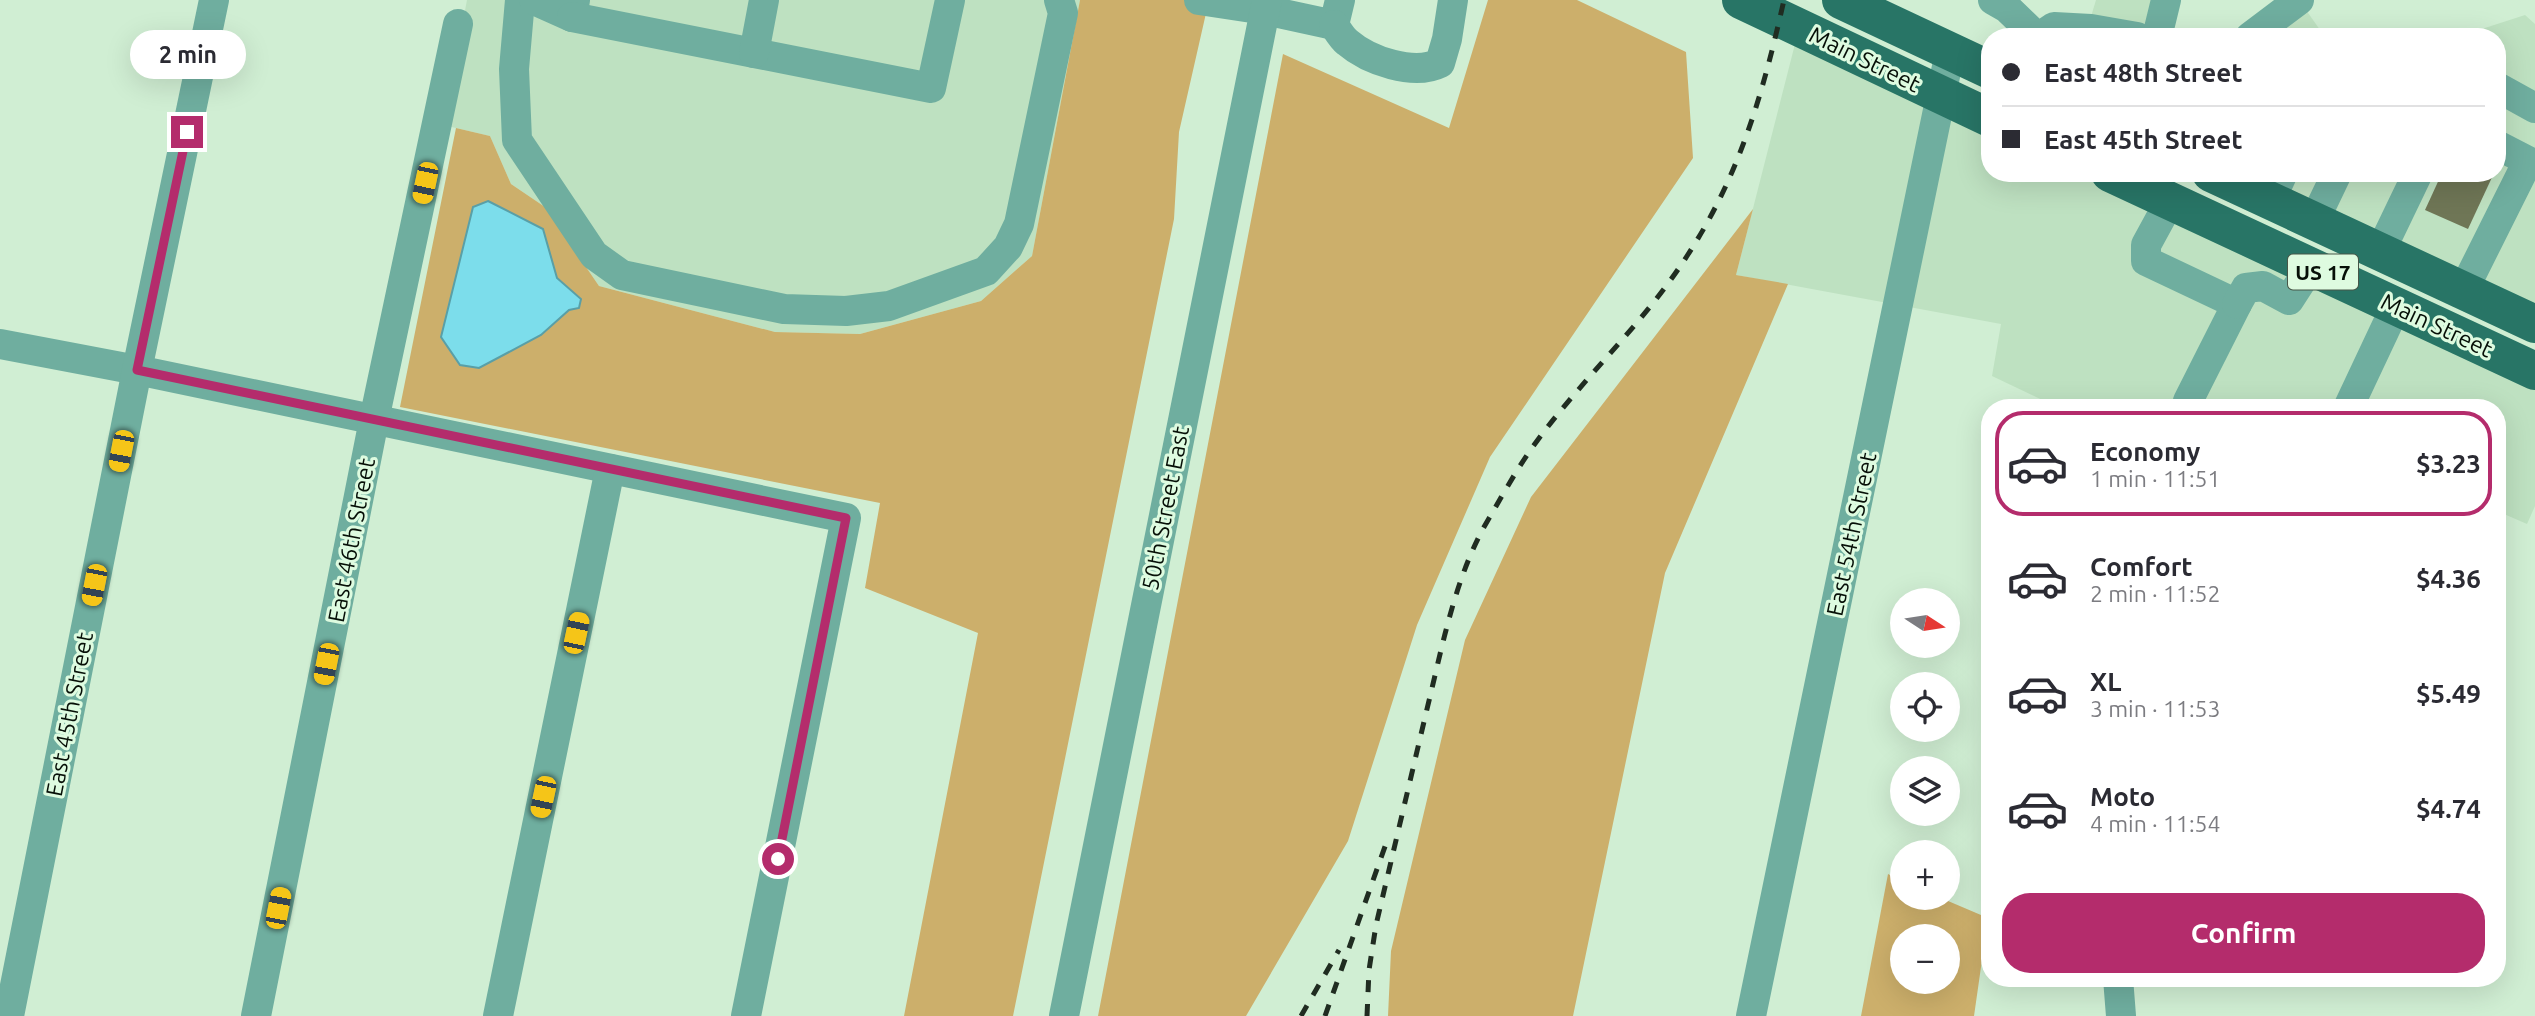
<!DOCTYPE html>
<meta charset="utf-8">
<style>
body{margin:0;font-family:Ubuntu,sans-serif;background:#f7f7f7;color:#2b2b33;height:100vh;display:flex;flex-direction:column;font-size:26px;white-space:nowrap}
*{box-sizing:border-box;margin:0}
p{font-size:23px;color:#7c7c81}
.icon{flex:none;width:38px;height:38px;fill:none;stroke:currentColor;stroke-width:2;stroke-linecap:round;stroke-linejoin:round}
.map{position:relative;flex:1;overflow:hidden}
.side{position:absolute;left:1981px;top:399px;width:525px;height:588px;display:flex;flex-direction:column;background:#fff;border-radius:28px;box-shadow:0 7px 28px #0002}
.side>*{flex:none}
.hud{position:absolute;left:1981px;top:28px;width:525px;height:154px;border-radius:28px;box-shadow:0 7px 28px #0002;display:grid;align-content:center;height:154px;padding:0 21px;background:#fff}
.needle{width:46px;rotate:102deg}
.tools{position:absolute;left:1890px;top:588px;display:grid;gap:14px}
.tools a{display:grid;place-items:center;width:70px;height:70px;border-radius:50%;background:#fff;box-shadow:0 7px 28px #0002;font-size:35px}
.end{position:absolute;width:32px;height:32px;margin:-16px;border:9px solid #b42c6c;background:#fff;box-shadow:0 0 0 4px #fff}
.from{border-radius:50%}
.bubble{position:absolute;height:49px;border-radius:24px;background:#fff;box-shadow:0 7px 28px #0002;font-size:23px;font-weight:700;line-height:49px;text-align:center}
.car{position:absolute;width:21px;height:42px;margin:-21px -10px;border-radius:9px;box-shadow:0 0 5px 2px #0007;background:linear-gradient(#f5c518 24%,#345 0 40%,#f5c518 0 76%,#345 0 86%,#f5c518 0)}
.hud b{display:flex;align-items:center;gap:24px;height:66px;font-size:26px}
.hud b+b{border-top:2px solid #e1e1e2}
.hud i{width:18px;height:18px;background:#2b2b33}
ul{padding:12px 0 0;list-style:none}
li{display:flex;align-items:center;gap:21px;height:105px;margin:0 14px 10px;padding:0 7px;border:4px solid transparent;border-radius:28px}
li div{flex:1}
li b{display:block;font-size:26px}
li em{font-style:normal;font-weight:700}
li.active{border-color:#b42c6c}
li>.icon{width:63px;height:63px;stroke-width:1.5}
.action{display:flex;gap:14px;margin-top:auto;padding:14px 21px}
.action a{flex:1;height:80px;border-radius:28px;background:#b42c6c;color:#fff;font-size:28px;font-weight:700;line-height:80px;text-align:center}
.map>svg:first-child{display:block}
.built{fill:#bee1c1}
.forest{fill:#ccaf6b;fill-rule:evenodd}
.water{fill:#7cddeb;stroke:#599fa7;stroke-width:2}
.building{fill:#6f7656}
.lines{fill:none;stroke-linecap:round;stroke-linejoin:round}
.minor{stroke:#6fae9f;stroke-width:30}
.major{stroke:#287566;stroke-width:38}
.rail{stroke:#202c21;stroke-width:5;stroke-dasharray:12 12;stroke-linecap:butt}
.route{stroke:#b42c6c;stroke-width:9}
.labels{text-anchor:middle;dominant-baseline:central;stroke-width:6;stroke-linejoin:round;paint-order:stroke}
.shield{fill:#defbe0;stroke:#475648;stroke-width:2}
.shield-label{font-size:21px;font-weight:bold;fill:#060f07}
.street-label{font-size:23px;fill:#060f07;stroke:#defbe0}
</style>
<div class="map">
<svg width="2535" height="1016" viewBox="0 0 2535 1016">
<rect width="100%" height="100%" fill="#d0eed3"/>
<!-- built -->
<g class="built">
<path d="M467,0H1080L1032,256L981,301L860,334L775,332L599,286L545,207L511,184L490,136L443,125Z"/>
<path d="M2096,0H2175L2167,37L2086,33Z"/>
<path d="M2285,0H2299L2325,37H2234Z"/>
<path d="M2525,15L2535,24V305L2251,173H2497V37H2457Z"/>
<path d="M1795,44L1990,133V173H2075L2535,388V506L2527,524L2497,511V408H2059L1992,376L2001,324L1736,275Z"/>
</g>
<!-- forest -->
<g class="forest">
<path d="M1080,0H1209L1179,132L1174,219L1013,1016H904L978,633L865,588L880,503L400,407L456,128L490,136L511,184L545,207L599,286L775,332L860,334L981,301L1032,256ZM543,229L557,278L569,310L541,335Z"/>
<path d="M1488,0H1577L1686,52L1693,158L1490,457L1417,625L1348,841L1246,1016H1098L1283,54L1449,128Z"/>
<path d="M1753,209L1736,275L1788,284L1665,573L1573,1016H1388L1391,951L1465,640L1531,497Z"/>
<path d="M1888,874L1902,881V898H1941L1988,918L1974,1016H1861ZM1902,936H1948V982H1902Z"/>
</g>
<!-- water -->
<path class="water" d="M488,201L543,229L557,278L581,299L579,308L569,310L541,335L479,368L460,365L441,337L473,207Z"/>
<!-- building -->
<path class="building" d="M2442,173H2494L2468,229L2425,210Z"/>
<g class="lines">
<!-- minor -->
<g class="minor">
<path d="M520,0L514,69L517,140L594,255L622,275L784,309L846,311L889,306L986,271L1008,247L1019,224L1063,13L1059,0"/>
<path d="M534,0L572,17L575,0"/>
<path d="M1199,0L1265,10L1334,25L1340,0"/>
<path d="M1993,0L2007,8L2037,37"/>
<path d="M572,17L931,88L950,0"/>
<path d="M1334,25C1338,31 1342,38 1347,42C1369,61 1414,76 1440,63L1447,39L1453,0"/>
<path d="M2039,37L2054,27L2091,29L2137,37"/>
<path d="M2157,37L2166,0"/>
<path d="M2250,37L2299,0"/>
<path d="M754,53L764,0"/>
<path d="M2497,87L2535,108"/>
<path d="M2170,201L2146,245V261L2237,304L2188,401"/>
<path d="M2270,201L2283,173"/>
<path d="M2314,221L2337,173"/>
<path d="M2380,252L2418,173"/>
<path d="M2463,291L2528,161L2497,145"/>
<path d="M2237,304L2246,288L2263,286L2289,300L2311,266"/>
<path d="M0,344L137,370L846,518L746,1016"/>
<path d="M2348,408L2396,306"/>
<path d="M2118,978L2121,1016"/>
<path d="M9,1016L137,370L214,0"/>
<path d="M256,1016L374,420L458,24"/>
<path d="M498,1016L610,469"/>
<path d="M1064,1016L1267,0"/>
<path d="M1751,1016L1950,52"/>
</g>
<!-- major -->
<g class="major">
<path d="M1741,0L1990,118"/>
<path d="M1841,0L1990,70"/>
<path d="M2110,173L2535,371"/>
<path d="M2211,173L2535,324"/>
</g>
<!-- rail -->
<g class="rail">
<path d="M1301,1016L1339,950"/>
<path d="M1325,1016L1388,838"/>
<path d="M1367,1016L1369,970L1376,925C1393,853 1410,781 1427,709C1442,648 1454,582 1484,527C1501,498 1517,468 1537,441C1584,377 1644,323 1687,256C1740,175 1763,93 1784,0"/>
</g>
</g>
<g class="lines">
<!-- route -->
<path class="route" d="M187,132L137,370L846,518L778,859"/>
</g>
<g class="labels">
<!-- shield labels -->
<rect class="shield" x="2288" y="254.5" width="70" height="35" rx="5"/>
<g class="shield-label">
<text x="2323" y="272">US 17</text>
</g>
<!-- street labels -->
<g class="street-label">
<text transform="translate(1865 59) rotate(26)">Main Street</text>
<text transform="translate(2437 325) rotate(25)">Main Street</text>
<text transform="translate(1165 508) rotate(-79)">50th Street East</text>
<text transform="translate(1851 534) rotate(-78)">East 54th Street</text>
<text transform="translate(351 540) rotate(-79)">East 46th Street</text>
<text transform="translate(69 714) rotate(-79)">East 45th Street</text>
</g>
</g>
</svg>
<div class="tools">
<a><svg class="needle" viewBox="-14 -14 28 28"><path d="M0-13l5 13h-10z" fill="#e53935"/><path d="M0 13l5-13h-10z" fill="#7c7c81"/></svg></a>
<a><svg class="icon" aria-label="locate" viewBox="0 0 24 24"><circle cx="12" cy="12" r="6"/><path d="M12 2v4M12 18v4M2 12h4M18 12h4"/></svg></a>
<a><svg class="icon" aria-label="layers" viewBox="0 0 24 24"><path d="M12 4l9 5-9 5-9-5zM3 14l9 5 9-5"/></svg></a>
<a>+</a>
<a>−</a>
</div>
<i class="end from" style="left:778px;top:859px"></i>
<i class="end" style="left:187px;top:132px"></i>
<div class="bubble" style="left:130px;top:30px;width:116px">2 min</div>
<i class="car" style="left:425px;top:183px;rotate:192deg"></i>
<i class="car" style="left:121px;top:451px;rotate:191deg"></i>
<i class="car" style="left:94px;top:585px;rotate:191deg"></i>
<i class="car" style="left:576px;top:633px;rotate:12deg"></i>
<i class="car" style="left:326px;top:664px;rotate:191deg"></i>
<i class="car" style="left:543px;top:797px;rotate:192deg"></i>
<i class="car" style="left:278px;top:908px;rotate:11deg"></i>
<div class="hud">
<b><i class="from"></i>East 48th Street</b>
<b><i></i>East 45th Street</b>
</div>
<section class="side">
<ul>
<li class="active"><svg class="icon" aria-label="car" viewBox="0 0 24 24"><path d="M5 17H2v-5l4-1 3-4h7l3 4 3 1v5h-3M9 17h6M6 11h13"/><circle cx="7" cy="17" r="2"/><circle cx="17" cy="17" r="2"/></svg><div><b>Economy</b><p>1 min · 11:51</p></div><em>$3.23</em></li>
<li><svg class="icon" aria-label="car" viewBox="0 0 24 24"><path d="M5 17H2v-5l4-1 3-4h7l3 4 3 1v5h-3M9 17h6M6 11h13"/><circle cx="7" cy="17" r="2"/><circle cx="17" cy="17" r="2"/></svg><div><b>Comfort</b><p>2 min · 11:52</p></div><em>$4.36</em></li>
<li><svg class="icon" aria-label="car" viewBox="0 0 24 24"><path d="M5 17H2v-5l4-1 3-4h7l3 4 3 1v5h-3M9 17h6M6 11h13"/><circle cx="7" cy="17" r="2"/><circle cx="17" cy="17" r="2"/></svg><div><b>XL</b><p>3 min · 11:53</p></div><em>$5.49</em></li>
<li><svg class="icon" aria-label="car" viewBox="0 0 24 24"><path d="M5 17H2v-5l4-1 3-4h7l3 4 3 1v5h-3M9 17h6M6 11h13"/><circle cx="7" cy="17" r="2"/><circle cx="17" cy="17" r="2"/></svg><div><b>Moto</b><p>4 min · 11:54</p></div><em>$4.74</em></li>
</ul>
<div class="action"><a>Confirm</a></div>
</section>
</div>
